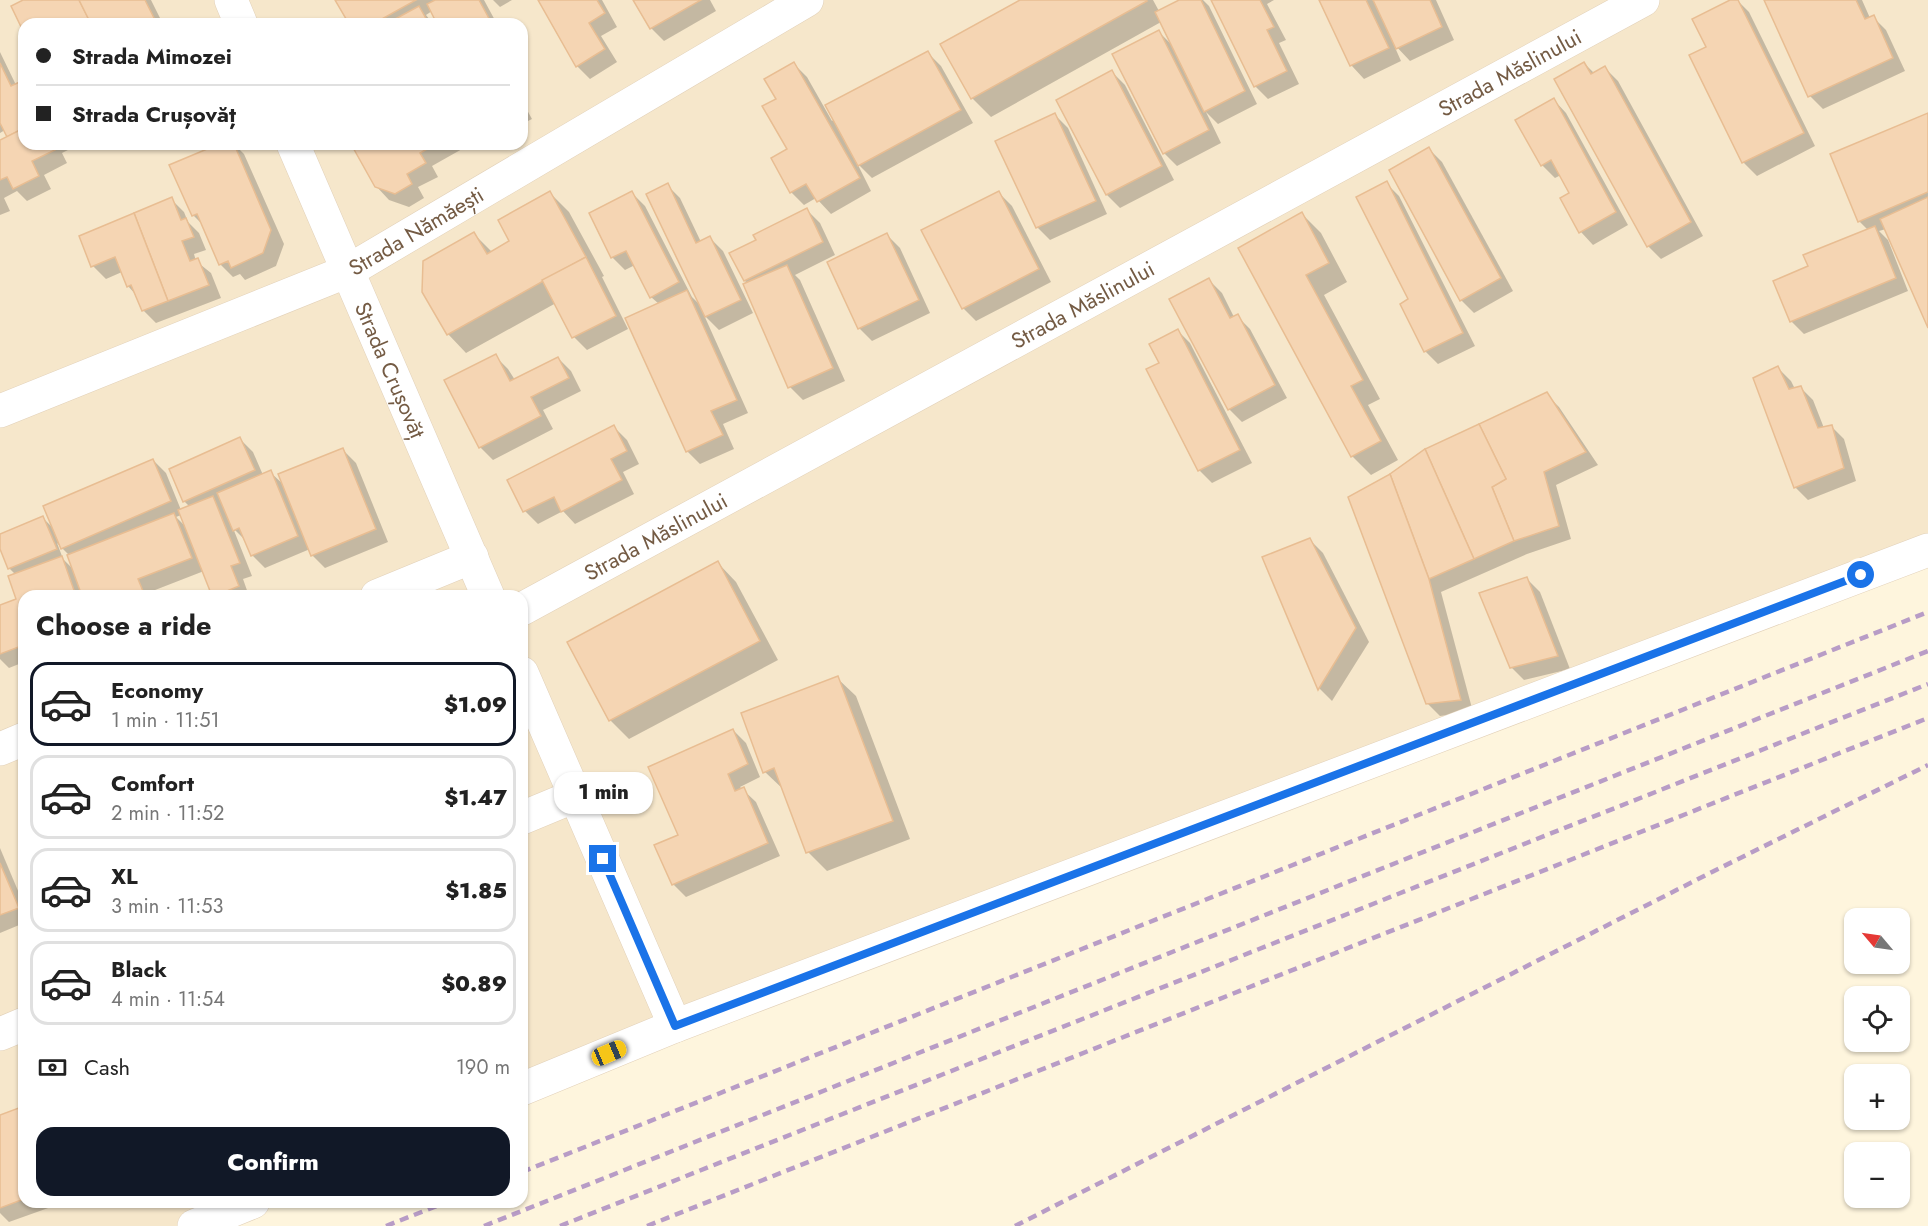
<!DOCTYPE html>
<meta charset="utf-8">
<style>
body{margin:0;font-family:Jost,sans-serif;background:#f6f6f6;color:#222;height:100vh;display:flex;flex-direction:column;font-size:22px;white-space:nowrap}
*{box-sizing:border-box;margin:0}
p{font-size:20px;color:#767676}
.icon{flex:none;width:33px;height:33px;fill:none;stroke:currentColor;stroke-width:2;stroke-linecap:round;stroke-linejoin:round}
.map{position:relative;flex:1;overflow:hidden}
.panel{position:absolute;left:18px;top:590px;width:510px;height:618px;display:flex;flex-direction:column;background:#fff;border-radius:18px;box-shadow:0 2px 4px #0004}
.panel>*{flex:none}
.guide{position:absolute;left:18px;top:18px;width:510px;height:132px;border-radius:18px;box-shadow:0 2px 4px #0004;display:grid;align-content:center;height:132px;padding:0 18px;background:#fff}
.needle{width:39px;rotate:299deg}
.buttons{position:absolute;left:1844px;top:908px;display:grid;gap:12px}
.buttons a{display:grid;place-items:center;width:66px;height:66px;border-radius:12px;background:#fff;box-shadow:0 2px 4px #0004;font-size:30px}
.end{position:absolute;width:27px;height:27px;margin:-14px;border:8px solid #1a73e8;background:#fff;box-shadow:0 0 0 3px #fff}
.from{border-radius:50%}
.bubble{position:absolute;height:42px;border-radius:18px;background:#fff;box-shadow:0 2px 4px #0004;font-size:20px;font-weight:800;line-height:42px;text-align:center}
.car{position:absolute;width:18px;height:36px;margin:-18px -9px;border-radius:8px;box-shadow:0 0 4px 2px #0007;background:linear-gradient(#f5c518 24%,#345 0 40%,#f5c518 0 76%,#345 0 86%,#f5c518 0)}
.guide b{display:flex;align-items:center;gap:21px;height:57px;font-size:22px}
.guide b+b{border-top:2px solid #e0e0e0}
.guide i{width:15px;height:15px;background:#222}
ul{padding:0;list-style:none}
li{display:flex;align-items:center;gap:18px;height:84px;margin:0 12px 9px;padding:0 6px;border:3px solid #e0e0e0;border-radius:18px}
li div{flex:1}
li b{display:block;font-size:22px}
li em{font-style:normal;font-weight:800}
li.active{border-color:#111827}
li>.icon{width:54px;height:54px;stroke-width:1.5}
h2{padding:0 18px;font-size:27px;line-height:72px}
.pay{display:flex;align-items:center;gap:15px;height:66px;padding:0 18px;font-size:22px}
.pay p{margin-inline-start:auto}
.primary-button{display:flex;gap:12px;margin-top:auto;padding:12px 18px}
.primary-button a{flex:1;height:69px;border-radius:18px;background:#111827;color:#fff;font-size:24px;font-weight:800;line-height:69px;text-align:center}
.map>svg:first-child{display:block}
.residential{fill:#f6e7cb;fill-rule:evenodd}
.shadow{fill:#0003;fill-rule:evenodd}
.building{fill:#f5d5b3;stroke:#e8bd92;stroke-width:1.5}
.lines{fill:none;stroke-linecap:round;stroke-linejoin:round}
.street-casing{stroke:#e2d1b9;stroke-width:34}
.street{stroke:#fff;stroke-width:33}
.rail{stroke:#b89cc6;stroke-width:4.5;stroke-dasharray:9 6;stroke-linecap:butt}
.route{stroke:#1a73e8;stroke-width:8}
.labels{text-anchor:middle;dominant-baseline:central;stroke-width:6;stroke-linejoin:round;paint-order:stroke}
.street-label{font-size:22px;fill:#745b44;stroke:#fff8e4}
</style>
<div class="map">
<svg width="1928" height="1226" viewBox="0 0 1928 1226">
<rect width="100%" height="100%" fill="#fef5dd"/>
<!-- residential -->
<path class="residential" d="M0,0H1928V557L522,1100V596H24V1202H260L196,1226H0ZM24,24H522V144H24Z"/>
<!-- shadow -->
<g class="shadow">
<path d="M27,0H151L163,24H24V29L13,7Z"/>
<path d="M337,0H484L497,24H439L432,11L426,15L433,24H350Z"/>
<path d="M493,0H512L500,7Z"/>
<path d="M540,0H602L617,27L601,36L617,62L590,79L577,66Z"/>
<path d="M635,0H710L716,11L664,41L651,28Z"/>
<path d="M1023,0H1153L1159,11L1182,0H1203L1209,6L1257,104L1218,124L1206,112L1221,143L1177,166L1164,153L1159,32L1173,46L1161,22L991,117L972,98Z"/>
<path d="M1212,0H1274L1267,4L1286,40L1279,43L1299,84L1268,99L1255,86Z"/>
<path d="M1320,0H1436L1454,40L1410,61L1393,43L1401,61L1364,79L1352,66Z"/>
<path d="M1734,0H1737L1749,12L1815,146L1757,176L1744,163L1691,56L1708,47Z"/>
<path d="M1765,0H1862L1870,18L1873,17L1886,30L1905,71L1823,109L1810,96Z"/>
<path d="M0,52L16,85L24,81V144H80L62,153L67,163L44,175L51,189L27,201L17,191L4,198L10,211L0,215V142L9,137L5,130L0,133Z"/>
<path d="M928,53L941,66L973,123L872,178L857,163L871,191L831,214L816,198L804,205L791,192L789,150L778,100L794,64L807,77L832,121Z"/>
<path d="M1584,63L1595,74L1605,68L1618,81L1703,236L1661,259L1648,246Z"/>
<path d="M1112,72L1125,85L1174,180L1120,208L1107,195L1058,100Z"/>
<path d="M1554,100L1566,113L1628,225L1593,245L1581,232L1571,193L1561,175L1555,178L1542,165Z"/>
<path d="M522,101L532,119L522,124Z"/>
<path d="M1928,114V324L1886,229L1879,231L1888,240L1908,291L1804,334L1791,321L1810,267L1868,230L1859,221Z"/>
<path d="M1055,115L1068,128L1107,214L1050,240L1037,227Z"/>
<path d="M223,144H234L244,154L284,244L276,266L245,280L240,274L233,277L220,264L203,225L193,215Z"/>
<path d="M352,144H471L432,166L438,177L418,187L424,198L409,207L389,200L376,186Z"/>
<path d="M1429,149L1442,162L1513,291L1474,313L1461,300Z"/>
<path d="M1386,183L1399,196L1475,346L1438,364L1425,351L1402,304L1410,300Z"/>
<path d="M667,185L680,198L701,242L710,238L723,251L753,313L719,330L704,315L748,413L723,424L734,449L700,464L687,451L659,304L651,297L635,265L625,270L612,257L632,193L645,206L692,297L700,305Z"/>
<path d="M550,193L569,212L604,276L602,277L628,329L587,350L574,337L556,303L466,353L448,334L474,234L492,252L511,241Z"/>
<path d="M999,193L1012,206L1051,282L976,321L963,308Z"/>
<path d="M171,199L184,212L188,222L199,233L206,250L194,254L196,261L211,273L221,298L156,323L143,310L137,296L128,286L122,272L106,279L93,266Z"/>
<path d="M807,210L820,223L835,255L795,275L800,280L845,381L803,400L790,387L748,284L745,281L758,240Z"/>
<path d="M1302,214L1321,233L1347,282L1324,295L1380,399L1368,405L1398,460L1371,475L1352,456L1240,249Z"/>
<path d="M887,235L900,248L930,313L872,341L859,328Z"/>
<path d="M1209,280L1222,293L1234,317L1237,316L1250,329L1287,398L1242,422L1229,409Z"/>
<path d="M1177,330L1190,343L1252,463L1212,483L1199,470L1161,363Z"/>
<path d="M495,356L508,369L515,380L558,358L571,371L581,391L543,410L553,429L493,460L480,447Z"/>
<path d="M1778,368L1791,381L1795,389L1800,387L1813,400L1824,428L1831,426L1844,439L1856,481L1808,500L1795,487Z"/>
<path d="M1546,394L1559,407L1598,465L1556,485L1571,539L1527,554L1441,592L1473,712L1440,716L1427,703L1350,497Z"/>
<path d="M614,427L627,440L639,464L623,472L634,494L575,524L563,511L538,524L525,511Z"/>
<path d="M240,439L253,452L263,475L270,472L284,485L343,450L356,463L388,542L325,568L312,555L310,549L265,568L252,555L247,542L233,528L252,576L243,579L249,596H214L204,571L150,592L152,596H24V662L9,668L0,659V606L18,600L16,575L9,568L0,544V536L43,518L54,529L153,460L166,473L181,510L190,507L184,501ZM181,515L186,527L176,517ZM57,543L70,556L74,570L60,556H62Z"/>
<path d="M1310,540L1323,553L1369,642L1332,701L1320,689L1264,558Z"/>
<path d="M718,563L736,582L778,660L629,739L610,720Z"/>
<path d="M1527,579L1540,592L1570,669L1524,680L1511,667Z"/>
<path d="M837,678L856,696L910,839L827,871L808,852L784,790L765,772Z"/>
<path d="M733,730L746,743L760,777L740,787L756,802L780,856L686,897L673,884L680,836Z"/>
<path d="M0,848L24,905V923L0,933Z"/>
<path d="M24,1108V1202H65L9,1222L0,1213V1116Z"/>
</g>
<!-- building -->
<g class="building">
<path d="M23,0H79L91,24H24V33L11,6Z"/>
<path d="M79,0H145L157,24H91Z"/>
<path d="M335,0H416L373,24H349Z"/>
<path d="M435,0H479L492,24H437L427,4Z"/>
<path d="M538,0H597L605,13L589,23L605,49L576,67Z"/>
<path d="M633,0H701L650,29Z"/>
<path d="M1020,0H1146L1147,1L971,99L940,44Z"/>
<path d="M1179,0H1201L1245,91L1204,112L1155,12Z"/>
<path d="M1211,0H1260L1274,27L1267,30L1287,71L1254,87Z"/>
<path d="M1319,0H1366L1389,48L1350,66Z"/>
<path d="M1373,0H1430L1442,27L1396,49Z"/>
<path d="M1730,0H1738L1804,133L1742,163L1689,55L1706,47L1692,19Z"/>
<path d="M1764,0H1856L1865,19L1874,15L1893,58L1808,97Z"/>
<path d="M419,6L429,24H386Z"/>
<path d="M1159,30L1209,130L1163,154L1112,54Z"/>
<path d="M928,51L961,110L858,166L825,105Z"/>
<path d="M794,62L860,178L817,202L806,184L790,193L771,158L787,149L762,106L776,99L764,79Z"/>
<path d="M1584,62L1591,74L1605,66L1691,222L1647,247L1554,79Z"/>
<path d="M0,63L11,86L24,80V128L7,137L0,123Z"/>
<path d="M1112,70L1162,166L1106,195L1056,100Z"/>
<path d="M1554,98L1616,212L1579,233L1560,198L1569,193L1551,160L1541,166L1515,120Z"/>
<path d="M1055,113L1096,201L1036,228L995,141Z"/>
<path d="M1928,113V192L1858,222L1830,154Z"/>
<path d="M24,128V144H52L55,150L32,161L39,176L13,189L7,177L0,180V140Z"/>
<path d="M219,144H234L271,230L263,253L231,268L228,261L219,265L197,214L192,216L169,165Z"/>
<path d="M351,144H436L420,153L426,163L407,174L412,184L395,194L375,187Z"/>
<path d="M1429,147L1501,278L1460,301L1389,170Z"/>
<path d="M1387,181L1463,333L1424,352L1400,304L1408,299L1356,197Z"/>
<path d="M668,183L696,243L710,236L741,300L705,317L646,194Z"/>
<path d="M550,191L586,257L447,335L422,292L423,261L474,232L487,254L509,241L498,220Z"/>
<path d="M632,191L679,282L650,298L626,251L611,258L589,213Z"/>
<path d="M999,191L1039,269L962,309L921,230Z"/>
<path d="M172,197L181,220L186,218L194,237L182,241L190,261L198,258L209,285L168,301L134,213Z"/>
<path d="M1928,197V328L1880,219Z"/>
<path d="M807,208L823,242L744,281L729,253L756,240L753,235Z"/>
<path d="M1302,212L1329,263L1306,275L1363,380L1351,386L1381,441L1351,457L1238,248Z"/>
<path d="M134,213L168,301L142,311L131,285L127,287L115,257L91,267L79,236Z"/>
<path d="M1875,226L1896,278L1790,322L1773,281L1808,266L1803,255Z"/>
<path d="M887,233L919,300L858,329L827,262Z"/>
<path d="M586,257L616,316L572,338L542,280Z"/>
<path d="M787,265L833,368L788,388L743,284Z"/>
<path d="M1209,278L1230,318L1238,314L1275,385L1228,410L1169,299Z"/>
<path d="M687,290L737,400L711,411L723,435L686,452L625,318Z"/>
<path d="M1178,329L1240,450L1198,471L1146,369L1159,363L1149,344Z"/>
<path d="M496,354L510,381L558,357L569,378L531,397L541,416L479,448L444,380Z"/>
<path d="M1778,366L1789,389L1801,386L1818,428L1832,425L1844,468L1794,488L1753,378Z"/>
<path d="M1547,392L1586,452L1544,472L1559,526L1514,541L1492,487L1506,479L1479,424Z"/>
<path d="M1479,424L1506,479L1492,487L1514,541L1474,559L1425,449Z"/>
<path d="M614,425L627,451L611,459L622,480L561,512L554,497L523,512L507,480Z"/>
<path d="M240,437L255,470L183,502L169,469Z"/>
<path d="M343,448L376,529L311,556L278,474Z"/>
<path d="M1425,449L1474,559L1429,579L1390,474Z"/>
<path d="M153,459L171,501L61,549L43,506Z"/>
<path d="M271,470L298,536L251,556L239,528L233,531L217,493Z"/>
<path d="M1390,474L1429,579L1461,700L1426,704L1348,497Z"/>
<path d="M213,496L240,563L231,566L239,586L215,596H212L178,510Z"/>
<path d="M174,513L192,558L138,579L145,596H82L67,555Z"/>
<path d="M43,516L57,549L8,569L0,549V534Z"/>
<path d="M1310,538L1356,628L1318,690L1262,557Z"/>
<path d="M62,556L76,596H24V645L0,654V605L16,599L8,576Z"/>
<path d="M718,561L760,641L609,721L567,642Z"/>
<path d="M1527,577L1558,656L1510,668L1479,593Z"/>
<path d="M838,676L893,821L806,853L774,768L763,773L741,713Z"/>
<path d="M733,729L748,764L728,774L735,791L744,787L768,843L672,885L654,845L678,835L648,767Z"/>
<path d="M0,863L19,908L0,915Z"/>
<path d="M24,1106V1199L0,1208V1115Z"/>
</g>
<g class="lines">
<!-- street casing -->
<g class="street-casing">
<g id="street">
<path d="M231,0L241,24"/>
<path id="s1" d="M293,144L488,596"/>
<path id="s2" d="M0,411L348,271L807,0"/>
<path d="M377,596L472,557"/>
<path id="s3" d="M522,609L1643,0"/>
<path d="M522,673L675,1026"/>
<path d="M0,749L24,739"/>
<path d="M522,818L575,796"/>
<path d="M0,1034L24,1024"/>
<path d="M522,1089L675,1026L1928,550"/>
<path d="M194,1226L253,1202"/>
</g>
</g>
<!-- street -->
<use href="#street" class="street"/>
<!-- rail -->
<g class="rail">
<path d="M522,1172L1928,612"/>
<path d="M386,1226L447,1202"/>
<path d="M484,1226L1928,651"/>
<path d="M560,1226L1928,684"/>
<path d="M647,1226L1928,718"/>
<path d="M1015,1226L1714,871L1928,765"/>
</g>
</g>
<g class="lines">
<!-- route -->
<path class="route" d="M603,859L675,1026L1861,575"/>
</g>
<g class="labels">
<!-- street labels -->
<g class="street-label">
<text stroke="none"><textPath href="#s3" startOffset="1124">Strada Măslinului</textPath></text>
<text stroke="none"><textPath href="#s2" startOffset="454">Strada Nămăești</textPath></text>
<text stroke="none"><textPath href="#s3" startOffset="638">Strada Măslinului</textPath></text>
<text stroke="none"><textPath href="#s1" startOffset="246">Strada Crușovăț</textPath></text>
<text stroke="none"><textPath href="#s3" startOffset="152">Strada Măslinului</textPath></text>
</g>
</g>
</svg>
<div class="buttons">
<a><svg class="needle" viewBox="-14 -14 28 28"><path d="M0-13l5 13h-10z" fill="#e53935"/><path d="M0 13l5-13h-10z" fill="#767676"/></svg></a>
<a><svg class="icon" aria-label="locate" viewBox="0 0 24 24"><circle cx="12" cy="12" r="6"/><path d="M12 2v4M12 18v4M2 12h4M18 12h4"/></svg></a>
<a>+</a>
<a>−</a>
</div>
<i class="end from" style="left:1861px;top:575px"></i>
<i class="end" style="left:603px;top:859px"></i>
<div class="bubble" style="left:554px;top:772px;width:99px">1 min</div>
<i class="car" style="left:609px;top:1053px;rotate:67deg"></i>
<div class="guide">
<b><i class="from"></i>Strada Mimozei</b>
<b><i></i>Strada Crușovăț</b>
</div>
<section class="panel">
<h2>Choose a ride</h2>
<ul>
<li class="active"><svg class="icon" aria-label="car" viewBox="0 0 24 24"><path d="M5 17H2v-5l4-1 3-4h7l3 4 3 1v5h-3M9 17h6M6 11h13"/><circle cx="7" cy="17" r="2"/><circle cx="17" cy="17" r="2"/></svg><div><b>Economy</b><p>1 min · 11:51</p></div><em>$1.09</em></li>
<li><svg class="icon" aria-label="car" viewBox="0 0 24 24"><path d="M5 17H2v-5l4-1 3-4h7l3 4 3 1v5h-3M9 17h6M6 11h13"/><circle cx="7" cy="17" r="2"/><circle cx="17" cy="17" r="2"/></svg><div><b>Comfort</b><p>2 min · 11:52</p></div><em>$1.47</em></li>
<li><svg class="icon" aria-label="car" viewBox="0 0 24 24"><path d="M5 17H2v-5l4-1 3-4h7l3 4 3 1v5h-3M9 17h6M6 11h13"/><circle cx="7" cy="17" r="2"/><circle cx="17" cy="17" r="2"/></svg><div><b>XL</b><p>3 min · 11:53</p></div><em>$1.85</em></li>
<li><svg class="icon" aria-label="car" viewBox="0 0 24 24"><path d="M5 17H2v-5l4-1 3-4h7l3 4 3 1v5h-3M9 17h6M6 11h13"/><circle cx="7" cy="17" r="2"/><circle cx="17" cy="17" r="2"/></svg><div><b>Black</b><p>4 min · 11:54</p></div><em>$0.89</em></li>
</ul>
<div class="pay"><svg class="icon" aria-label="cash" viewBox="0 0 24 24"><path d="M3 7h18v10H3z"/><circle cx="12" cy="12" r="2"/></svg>Cash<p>190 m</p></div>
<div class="primary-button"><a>Confirm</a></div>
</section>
</div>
